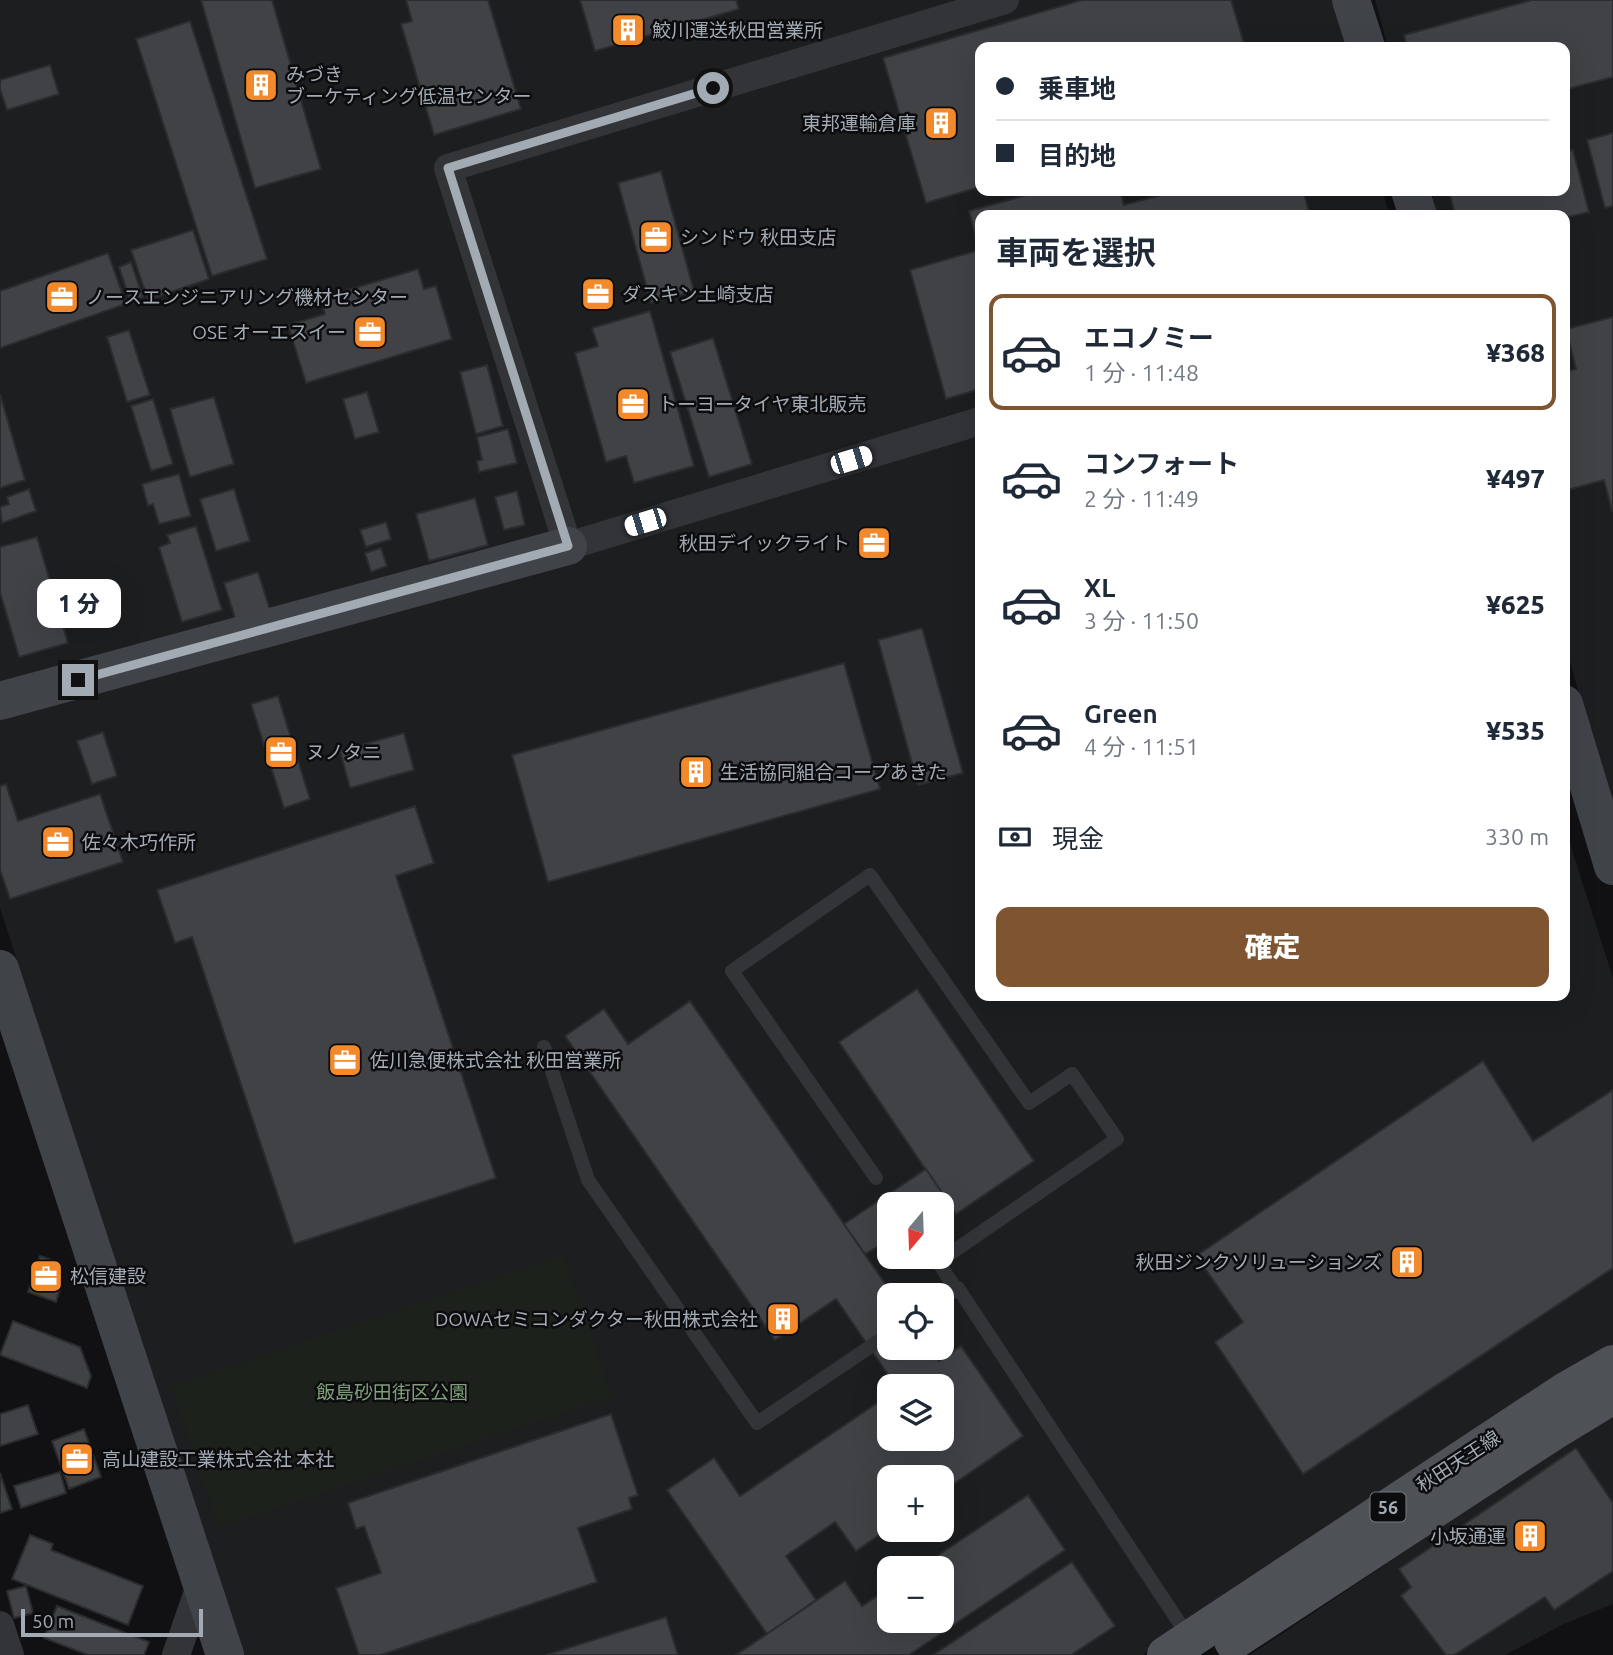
<!DOCTYPE html>
<html lang="ja">
<meta charset="utf-8">
<style>
body{margin:0;font-family:Ubuntu,"Noto Sans JP",sans-serif;background:#f2f2f3;color:#1f2937;height:100vh;display:flex;flex-direction:column;font-size:26px;white-space:nowrap}
*{box-sizing:border-box;margin:0}
p{font-size:23px;color:#747a83}
.icon{flex:none;width:38px;height:38px;fill:none;stroke:currentColor;stroke-width:2;stroke-linecap:round;stroke-linejoin:round}
.map{position:relative;flex:1;overflow:hidden}
.drawer{position:absolute;left:975px;top:210px;width:595px;height:791px;display:flex;flex-direction:column;background:#fff;border-radius:14px;box-shadow:0 7px 28px #0002}
.drawer>*{flex:none}
.banner{position:absolute;left:975px;top:42px;width:595px;height:154px;border-radius:14px;box-shadow:0 7px 28px #0002;display:grid;align-content:center;height:154px;padding:0 21px;background:#fff}
.needle{width:46px;rotate:199deg}
.tools{position:absolute;left:877px;top:1192px;display:grid;gap:14px}
.tools a{display:grid;place-items:center;width:77px;height:77px;border-radius:14px;background:#fff;box-shadow:0 7px 28px #0002;font-size:35px}
.scale{position:absolute;left:21px;bottom:18px;width:182px;box-sizing:border-box;padding-left:7px;border:4px solid #a2abb3;border-top:0;font-size:19px;line-height:24px;white-space:nowrap;color:#a2abb3;-webkit-text-stroke:5px #0c0c0e;paint-order:stroke}
.end{position:absolute;width:32px;height:32px;margin:-16px;border:9px solid #a2abb3;background:#111;box-shadow:0 0 0 4px #111}
.from{border-radius:50%}
.bubble{position:absolute;height:49px;border-radius:14px;background:#fff;box-shadow:0 7px 28px #0002;font-size:23px;font-weight:800;line-height:49px;text-align:center}
.car{position:absolute;width:21px;height:42px;margin:-21px -10px;border-radius:9px;box-shadow:0 0 5px 2px #0007;background:linear-gradient(#fff 24%,#345 0 40%,#fff 0 76%,#345 0 86%,#fff 0)}
.banner b{display:flex;align-items:center;gap:24px;height:66px;font-size:26px}
.banner b+b{border-top:2px solid #e0e1e3}
.banner i{width:18px;height:18px;background:#1f2937}
ul{padding:0;list-style:none}
li{display:flex;align-items:center;gap:21px;height:116px;margin:0 14px 10px;padding:0 7px;border:4px solid transparent;border-radius:14px}
li div{flex:1}
li b{display:block;font-size:26px}
li em{font-style:normal;font-weight:800}
li.current{border-color:#7e5431}
li>.icon{width:63px;height:63px;stroke-width:1.5}
h2{padding:0 21px;font-size:32px;line-height:84px}
.pay{display:flex;align-items:center;gap:18px;height:77px;padding:0 21px;font-size:26px}
.pay p{margin-inline-start:auto}
.primary-button{display:flex;gap:14px;margin-top:auto;padding:14px 21px}
.primary-button a{flex:1;height:80px;border-radius:14px;background:#7e5431;color:#fff;font-size:28px;font-weight:800;line-height:80px;text-align:center}
.map>svg:first-child{display:block}
.built{fill:#1d1e20;fill-rule:evenodd}
.green{fill:#1c221b}
.building{fill:#404246;stroke:#2b2c2f;stroke-width:2}
.lines{fill:none;stroke-linecap:round;stroke-linejoin:round}
.lane{stroke:#323438;stroke-width:14}
.street{stroke:#323438;stroke-width:28}
.secondary{stroke:#404348;stroke-width:38}
.primary{stroke:#4e5257;stroke-width:38}
.route{stroke:#a2abb3;stroke-width:9}
.labels{text-anchor:middle;dominant-baseline:central;stroke-width:5;stroke-linejoin:round;paint-order:stroke}
.shield{fill:#0c0c0e;stroke:#757b82;stroke-width:2}
.shield-label{font-size:18px;font-weight:bold;fill:#a2abb3}
.poi-label{font-size:19px;fill:#a2abb3;stroke:#0c0c0e;text-anchor:start}
.park-label{font-size:19px;fill:#7e9f79;stroke:#0c0c0e}
.street-label{font-size:19px;fill:#a2abb3;stroke:#0c0c0e}
</style>
<div class="map">
<svg width="1613" height="1655" viewBox="0 0 1613 1655">
<rect width="100%" height="100%" fill="#111113"/>
<!-- built -->
<g class="built">
<path d="M0,0H1333L1346,47H980V191H1383L1389,215H980V996H1564L1565,828L1613,978V1350L1388,1490L1143,1655H242L0,908ZM889,1204H942V1256H889ZM889,1295H942V1348H889ZM889,1386H942V1438H889ZM889,1477H942V1530H889ZM889,1568H942V1620H889Z"/>
<path d="M1375,0H1613V810L1565,645L1564,215H1438L1431,191H1564V47H1388Z"/>
<path d="M1613,1418V1604L1564,1624L1505,1655H1250L1563,1446Z"/>
</g>
<!-- green -->
<path class="green" d="M564,1255L612,1397L219,1528L171,1386Z"/>
<!-- building -->
<g class="building">
<path d="M201,0H272L321,169L255,188Z"/>
<path d="M406,0H488L521,109L434,135L401,24L412,21Z"/>
<path d="M580,0H736L739,9L595,51Z"/>
<path d="M1082,0H1231L1245,47H980V187L926,203L883,58Z"/>
<path d="M1532,0H1613V77L1564,90V47H1407L1404,35Z"/>
<path d="M190,21L267,259L212,276L136,39Z"/>
<path d="M50,65L59,94L7,110L0,89V80Z"/>
<path d="M1613,133V206L1605,208L1587,140Z"/>
<path d="M1573,150L1589,212L1564,218V215H1455L1449,191H1564V152Z"/>
<path d="M661,171L694,291L651,303L618,183Z"/>
<path d="M1041,191H1120L1124,205L1177,191H1303L1310,215H980V389L946,399L910,270L979,250L969,211Z"/>
<path d="M193,230L209,279L148,300L131,250Z"/>
<path d="M108,253L126,304L0,348V291Z"/>
<path d="M131,262L143,297L130,301L119,267Z"/>
<path d="M418,269L424,289L436,286L452,339L306,383L288,325L325,314L321,298Z"/>
<path d="M650,311L694,466L634,483L626,456L606,462L575,353L598,346L592,328Z"/>
<path d="M1613,317V510L1612,511L1604,480L1568,490L1564,477V372L1576,369L1566,329Z"/>
<path d="M129,330L150,395L127,402L107,337Z"/>
<path d="M713,338L752,464L709,477L670,352Z"/>
<path d="M487,365L503,426L476,434L460,372Z"/>
<path d="M367,392L379,432L355,439L343,399Z"/>
<path d="M0,394L25,480L0,488Z"/>
<path d="M214,397L234,464L190,477L170,409Z"/>
<path d="M153,399L173,464L151,471L131,406Z"/>
<path d="M508,429L517,463L479,472L477,461L482,460L477,437Z"/>
<path d="M179,474L191,516L159,524L153,504L148,506L142,484Z"/>
<path d="M29,489L36,511L2,523L0,507L9,504L7,497Z"/>
<path d="M234,489L250,541L216,551L200,499Z"/>
<path d="M517,491L525,525L504,530L495,497Z"/>
<path d="M475,498L488,545L429,561L416,514Z"/>
<path d="M386,522L391,539L366,547L360,530Z"/>
<path d="M196,526L222,610L182,622L159,547L170,543L167,535Z"/>
<path d="M37,537L68,643L19,657L0,592V547Z"/>
<path d="M381,548L387,566L371,572L365,553Z"/>
<path d="M258,572L271,613L237,624L224,583Z"/>
<path d="M922,628L963,773L918,785L878,640Z"/>
<path d="M844,663L880,789L548,882L512,755Z"/>
<path d="M278,696L310,799L284,808L251,704Z"/>
<path d="M103,732L117,776L92,784L77,741Z"/>
<path d="M404,733L414,770L350,788L340,751Z"/>
<path d="M6,784L18,821L100,794L123,862L10,899L0,870V786Z"/>
<path d="M415,806L434,863L396,876L496,1178L294,1244L192,937L175,943L157,890Z"/>
<path d="M917,989L1034,1161L956,1214L839,1042Z"/>
<path d="M690,1001L893,1295H889V1348H930L939,1361L961,1346L1023,1436L942,1492V1477H889V1528L856,1551L835,1522L786,1556L816,1600L767,1634L667,1490L714,1458L740,1496L889,1395V1438H942V1386H896L836,1299L775,1340L565,1036L604,1009L628,1044Z"/>
<path d="M1483,1061L1533,1141L1613,1090V1268L1303,1474L1215,1342L1243,1322L1196,1256Z"/>
<path d="M926,1169L948,1202L942,1206V1204H889V1240L865,1254L844,1224Z"/>
<path d="M40,1256L57,1262L60,1289L56,1302L28,1292Z"/>
<path d="M13,1321L80,1347L91,1376L87,1388L0,1355Z"/>
<path d="M28,1405L38,1434L0,1446V1414Z"/>
<path d="M611,1414L638,1495L629,1498L632,1509L578,1528L597,1582L381,1655H359L336,1588L381,1573L364,1526L356,1529L348,1503Z"/>
<path d="M84,1429L101,1477L69,1489L52,1441Z"/>
<path d="M1576,1448L1613,1503V1571L1554,1610L1545,1597L1454,1655H1446L1401,1596L1411,1587L1399,1569Z"/>
<path d="M60,1472L66,1493L21,1508L14,1486Z"/>
<path d="M0,1473L12,1509L0,1513Z"/>
<path d="M1028,1495L1065,1550L909,1655H736L845,1581L862,1606L889,1588V1620H942V1568H919Z"/>
<path d="M30,1535L53,1544L51,1550L143,1586L128,1625L12,1579Z"/>
<path d="M1072,1562L1115,1626L1071,1655H933Z"/>
<path d="M26,1586L33,1613L14,1618L7,1591Z"/>
<path d="M57,1606L149,1642L144,1655H88L44,1638Z"/>
<path d="M666,1617L678,1655H546Z"/>
</g>
<g class="lines">
<!-- lane -->
<g class="lane">
<path d="M544,1047L588,1180L757,1423L889,1334"/>
<path d="M876,1178L732,971L870,875L1029,1103L1072,1074L1117,1139L938,1262L956,1289"/>
<path d="M942,1299L958,1288L1190,1639"/>
</g>
<!-- street -->
<g class="street">
<path d="M980,421L568,546L448,168L1005,0"/>
<path d="M0,1625L10,1655"/>
<path d="M176,1655L201,1583"/>
</g>
<!-- secondary -->
<g class="secondary">
<path d="M1351,0L1366,47"/>
<path d="M1410,191L1418,215"/>
<path d="M0,701L568,546"/>
<path d="M1564,704L1613,866"/>
<path d="M0,969L225,1655"/>
</g>
<!-- primary -->
<g class="primary">
<path d="M1233,1641L1552,1432L1613,1395"/>
<path d="M1166,1655L1564,1392L1613,1364"/>
</g>
</g>
<g class="lines">
<!-- route -->
<path class="route" d="M78,680L568,546L448,168L713,88"/>
</g>
<!-- icons -->
<defs>
<g id="building-square" transform="scale(1.75)"><rect x="-9" y="-9" width="18" height="18" rx="4" fill="#f2892a" stroke="#0c0c0e"/><path d="M-4-6H4V6H1V3H-1V6H-4ZM-2.5-4.3h1.7v1.8h-1.7ZM.8-4.3h1.7v1.8H.8ZM-2.5-1h1.7V.8h-1.7ZM.8-1h1.7V.8H.8Z" fill="#fff"/></g>
<g id="office-square" transform="scale(1.75)"><rect x="-9" y="-9" width="18" height="18" rx="4" fill="#f2892a" stroke="#0c0c0e"/><path d="M-6-3h4V-5.5h4V-3h4V5H-6ZM-1-4.5V-3h2v-1.5ZM-6 0V1H6V0Z" fill="#fff"/></g>
</defs>
<g fill-rule="evenodd">
<use href="#building-square" x="628" y="30"/>
<use href="#building-square" x="261" y="85"/>
<use href="#building-square" x="941" y="123"/>
<use href="#office-square" x="656" y="237"/>
<use href="#office-square" x="598" y="294"/>
<use href="#office-square" x="62" y="297"/>
<use href="#office-square" x="370" y="332"/>
<use href="#office-square" x="633" y="404"/>
<use href="#office-square" x="874" y="543"/>
<use href="#office-square" x="281" y="752"/>
<use href="#building-square" x="696" y="772"/>
<use href="#office-square" x="58" y="842"/>
<use href="#office-square" x="345" y="1060"/>
<use href="#building-square" x="1407" y="1262"/>
<use href="#office-square" x="46" y="1276"/>
<use href="#building-square" x="783" y="1319"/>
<use href="#office-square" x="77" y="1459"/>
<use href="#building-square" x="1530" y="1536"/>
</g>
<g class="labels">
<!-- shield labels -->
<rect class="shield" x="1370.5" y="1492.5" width="35" height="29" rx="5"/>
<g class="shield-label">
<text x="1388" y="1507">56</text>
</g>
<!-- poi labels -->
<g class="poi-label">
<text x="652" y="30">鮫川運送秋田営業所</text>
<text x="286" y="74">みづき<tspan x="286" dy="22">ブーケティング低温センター</tspan></text>
<text x="916" y="123" text-anchor="end">東邦運輸倉庫</text>
<text x="680" y="237">シンドウ 秋田支店</text>
<text x="622" y="294">ダスキン土崎支店</text>
<text x="86" y="297">ノースエンジニアリング機材センター</text>
<text x="346" y="332" text-anchor="end">OSE オーエスイー</text>
<text x="658" y="404">トーヨータイヤ東北販売</text>
<text x="850" y="543" text-anchor="end">秋田デイックライト</text>
<text x="306" y="752">ヌノタニ</text>
<text x="720" y="772">生活協同組合コープあきた</text>
<text x="82" y="842">佐々木巧作所</text>
<text x="370" y="1060">佐川急便株式会社 秋田営業所</text>
<text x="1382" y="1262" text-anchor="end">秋田ジンクソリューションズ</text>
<text x="70" y="1276">松信建設</text>
<text x="758" y="1319" text-anchor="end">DOWAセミコンダクター秋田株式会社</text>
<text x="102" y="1459">高山建設工業株式会社 本社</text>
<text x="1506" y="1536" text-anchor="end">小坂通運</text>
</g>
<!-- park labels -->
<g class="park-label">
<text x="392" y="1392">飯島砂田街区公園</text>
</g>
<!-- street labels -->
<g class="street-label">
<text transform="translate(1458 1461) rotate(-33)">秋田天王線</text>
</g>
</g>
</svg>
<div class="tools">
<a><svg class="needle" viewBox="-14 -14 28 28"><path d="M0-13l5 13h-10z" fill="#e53935"/><path d="M0 13l5-13h-10z" fill="#747a83"/></svg></a>
<a><svg class="icon" aria-label="locate" viewBox="0 0 24 24"><circle cx="12" cy="12" r="6"/><path d="M12 2v4M12 18v4M2 12h4M18 12h4"/></svg></a>
<a><svg class="icon" aria-label="layers" viewBox="0 0 24 24"><path d="M12 4l9 5-9 5-9-5zM3 14l9 5 9-5"/></svg></a>
<a>+</a>
<a>−</a>
</div>
<div class="scale">50 m</div>
<i class="end from" style="left:713px;top:88px"></i>
<i class="end" style="left:78px;top:680px"></i>
<div class="bubble" style="left:37px;top:579px;width:84px">1 分</div>
<i class="car" style="left:851px;top:460px;rotate:73deg"></i>
<i class="car" style="left:645px;top:522px;rotate:253deg"></i>
<div class="banner">
<b><i class="from"></i>乗車地</b>
<b><i></i>目的地</b>
</div>
<section class="drawer">
<h2>車両を選択</h2>
<ul>
<li class="current"><svg class="icon" aria-label="car" viewBox="0 0 24 24"><path d="M5 17H2v-5l4-1 3-4h7l3 4 3 1v5h-3M9 17h6M6 11h13"/><circle cx="7" cy="17" r="2"/><circle cx="17" cy="17" r="2"/></svg><div><b>エコノミー</b><p>1 分 · 11:48</p></div><em>¥368</em></li>
<li><svg class="icon" aria-label="car" viewBox="0 0 24 24"><path d="M5 17H2v-5l4-1 3-4h7l3 4 3 1v5h-3M9 17h6M6 11h13"/><circle cx="7" cy="17" r="2"/><circle cx="17" cy="17" r="2"/></svg><div><b>コンフォート</b><p>2 分 · 11:49</p></div><em>¥497</em></li>
<li><svg class="icon" aria-label="car" viewBox="0 0 24 24"><path d="M5 17H2v-5l4-1 3-4h7l3 4 3 1v5h-3M9 17h6M6 11h13"/><circle cx="7" cy="17" r="2"/><circle cx="17" cy="17" r="2"/></svg><div><b>XL</b><p>3 分 · 11:50</p></div><em>¥625</em></li>
<li><svg class="icon" aria-label="car" viewBox="0 0 24 24"><path d="M5 17H2v-5l4-1 3-4h7l3 4 3 1v5h-3M9 17h6M6 11h13"/><circle cx="7" cy="17" r="2"/><circle cx="17" cy="17" r="2"/></svg><div><b>Green</b><p>4 分 · 11:51</p></div><em>¥535</em></li>
</ul>
<div class="pay"><svg class="icon" aria-label="cash" viewBox="0 0 24 24"><path d="M3 7h18v10H3z"/><circle cx="12" cy="12" r="2"/></svg>現金<p>330 m</p></div>
<div class="primary-button"><a>確定</a></div>
</section>
</div>
